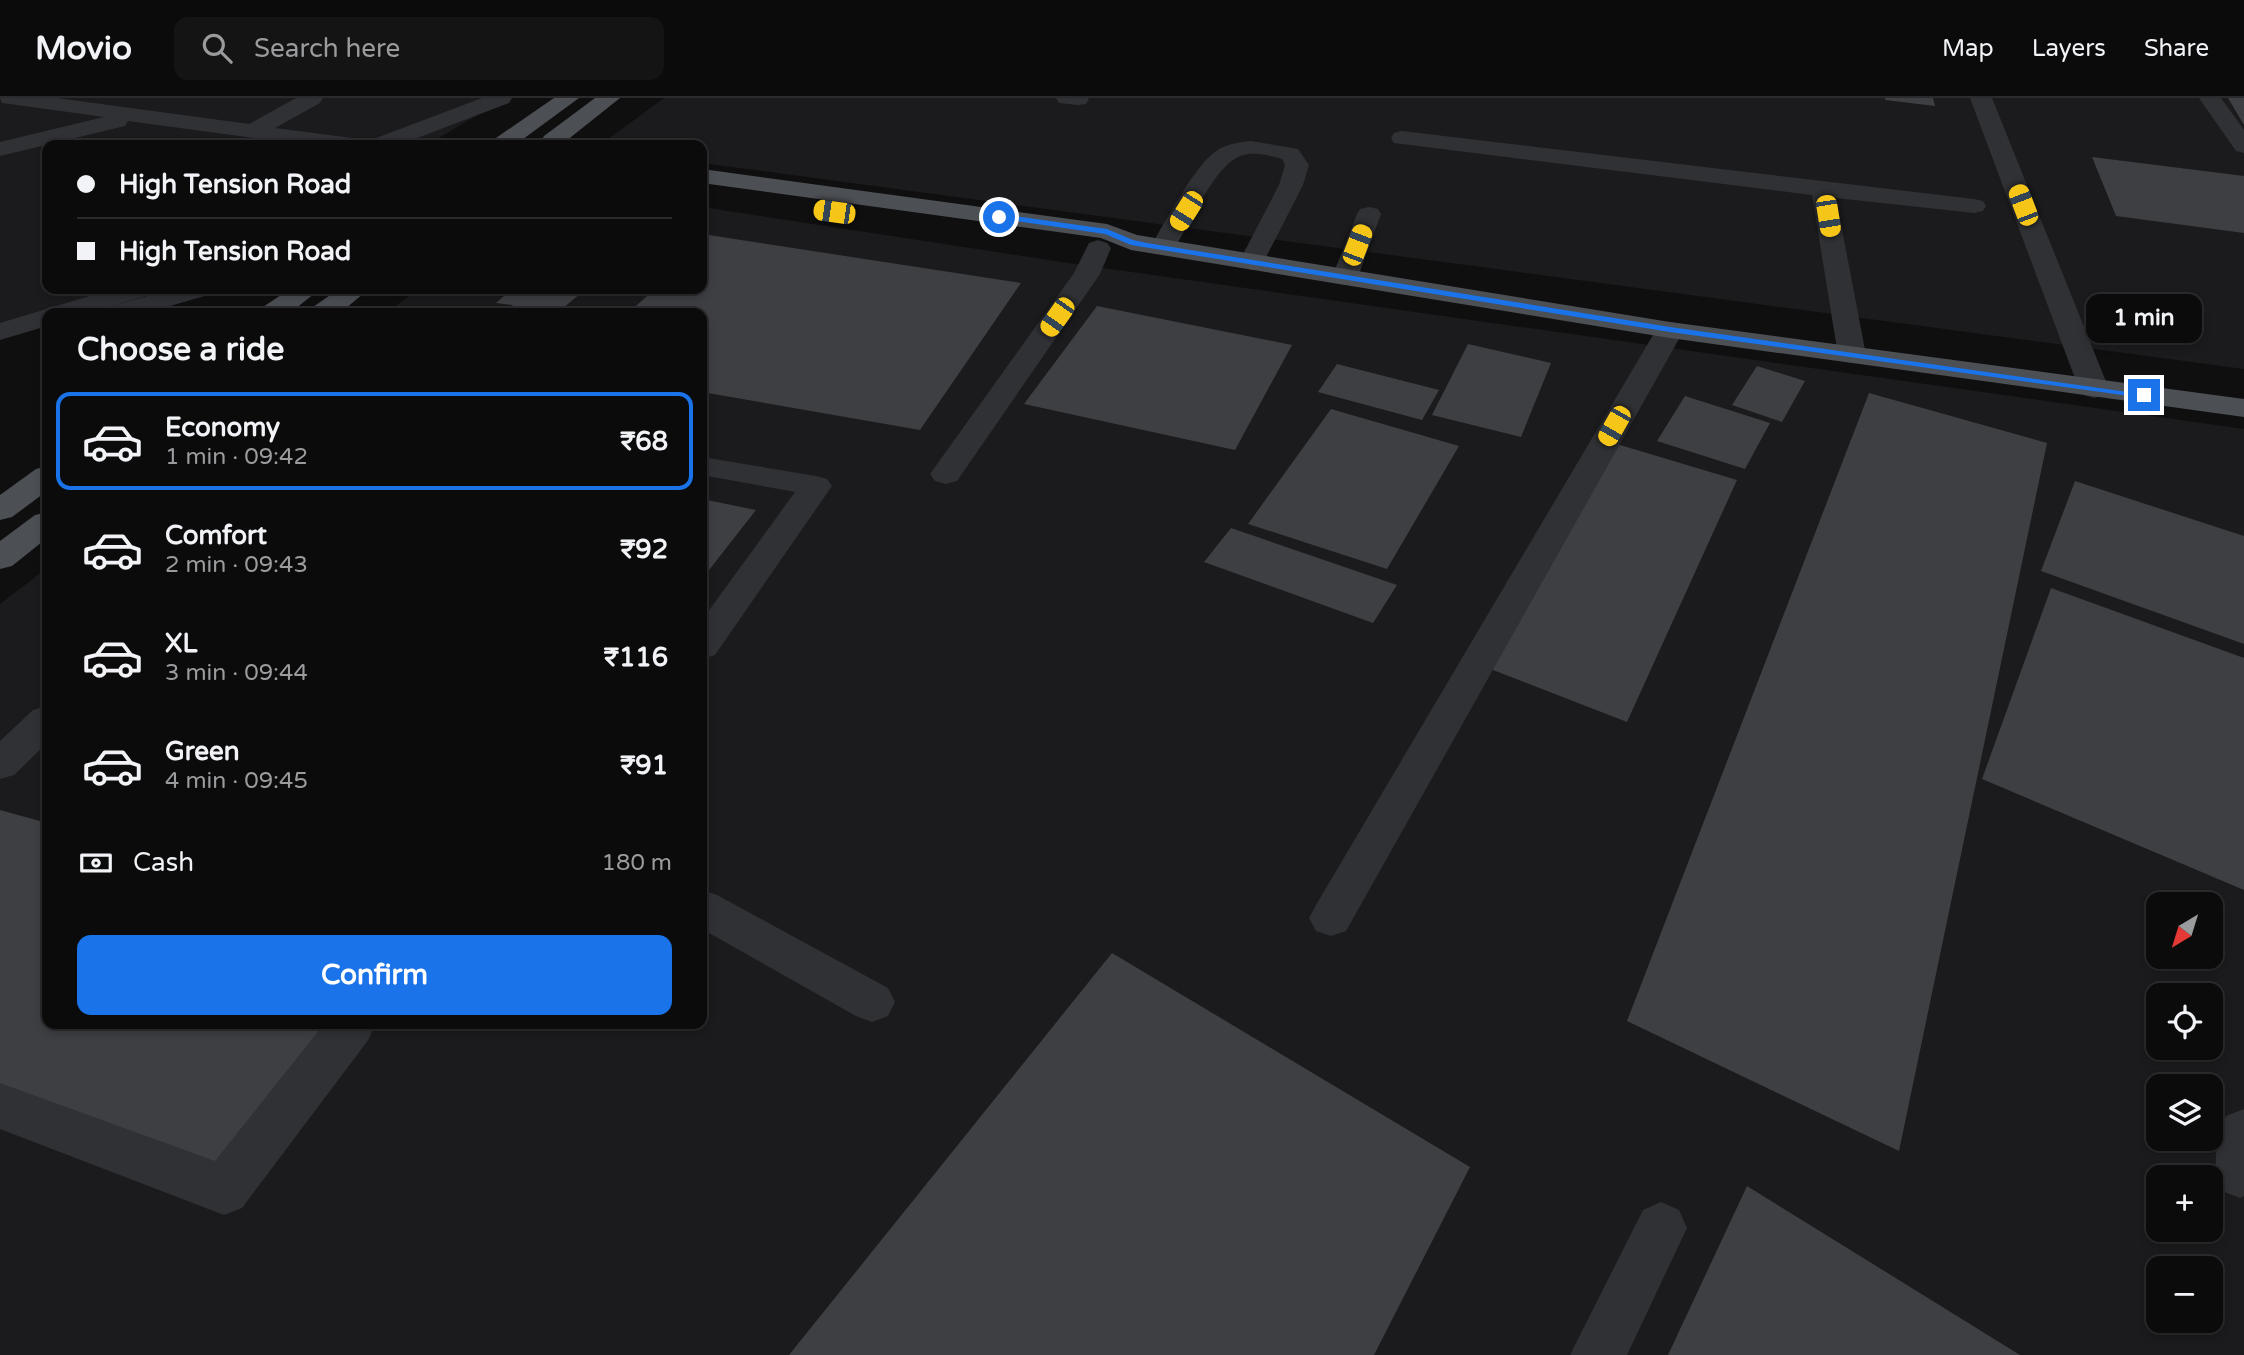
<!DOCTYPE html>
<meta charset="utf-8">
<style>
body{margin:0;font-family:"Varela Round",sans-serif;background:#141415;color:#f1f3f6;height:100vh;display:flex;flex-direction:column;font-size:26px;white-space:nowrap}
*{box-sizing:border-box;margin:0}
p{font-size:23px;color:#9a9b9d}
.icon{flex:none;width:38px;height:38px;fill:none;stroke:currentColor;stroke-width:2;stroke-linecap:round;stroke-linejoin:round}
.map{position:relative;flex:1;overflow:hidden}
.drawer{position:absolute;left:42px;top:210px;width:665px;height:721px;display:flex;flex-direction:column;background:#0b0b0c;border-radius:14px;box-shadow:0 4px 10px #0003,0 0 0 2px #2b2b2d}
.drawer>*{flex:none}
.hud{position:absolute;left:42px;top:42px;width:665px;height:154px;border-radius:14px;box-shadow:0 4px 10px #0003,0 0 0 2px #2b2b2d;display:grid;align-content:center;height:154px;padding:0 35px;background:#0b0b0c}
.needle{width:46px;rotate:218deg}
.controls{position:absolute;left:2146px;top:794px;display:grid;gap:14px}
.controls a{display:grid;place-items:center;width:77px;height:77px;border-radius:14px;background:#0b0b0c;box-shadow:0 4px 10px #0003,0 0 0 2px #2b2b2d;font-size:35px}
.end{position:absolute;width:32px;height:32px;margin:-16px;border:9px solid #1a73e8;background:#fff;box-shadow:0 0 0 4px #fff}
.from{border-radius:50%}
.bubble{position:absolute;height:49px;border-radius:14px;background:#0b0b0c;box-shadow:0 4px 10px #0003,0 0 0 2px #2b2b2d;font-size:23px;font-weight:700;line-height:49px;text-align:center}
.car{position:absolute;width:21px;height:42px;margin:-21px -10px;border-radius:9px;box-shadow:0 0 5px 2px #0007;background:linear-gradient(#f5c518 24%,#345 0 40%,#f5c518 0 76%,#345 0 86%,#f5c518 0)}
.hud b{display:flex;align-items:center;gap:24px;height:66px;font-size:26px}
.hud b+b{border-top:2px solid #2b2b2d}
.hud i{width:18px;height:18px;background:#f1f3f6}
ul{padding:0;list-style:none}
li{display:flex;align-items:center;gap:21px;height:98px;margin:0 14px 10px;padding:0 21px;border:4px solid transparent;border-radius:14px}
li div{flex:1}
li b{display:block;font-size:26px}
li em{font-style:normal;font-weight:700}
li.active{border-color:#1a73e8}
li>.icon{width:63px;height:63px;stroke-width:1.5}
h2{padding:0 35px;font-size:32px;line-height:84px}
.pay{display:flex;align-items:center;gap:18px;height:77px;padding:0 35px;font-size:26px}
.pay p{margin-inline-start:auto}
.primary-button{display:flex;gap:14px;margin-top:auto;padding:14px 35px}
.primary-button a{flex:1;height:80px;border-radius:14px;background:#1a73e8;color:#fff;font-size:28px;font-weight:700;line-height:80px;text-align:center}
header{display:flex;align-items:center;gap:42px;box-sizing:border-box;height:98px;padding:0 35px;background:#0b0b0c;border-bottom:2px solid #2b2b2d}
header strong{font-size:33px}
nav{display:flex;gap:38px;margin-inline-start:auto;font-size:24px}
.search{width:490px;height:63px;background:#141415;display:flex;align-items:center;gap:18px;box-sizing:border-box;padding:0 24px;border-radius:14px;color:#9a9b9d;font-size:26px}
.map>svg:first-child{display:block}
.built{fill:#1b1b1d;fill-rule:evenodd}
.building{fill:#3e3f43}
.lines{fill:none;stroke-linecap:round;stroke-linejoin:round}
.minor{fill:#303135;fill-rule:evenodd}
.major{fill:#4c4f54;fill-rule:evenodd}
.route{fill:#1a73e8}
</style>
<header>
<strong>Movio</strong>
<div class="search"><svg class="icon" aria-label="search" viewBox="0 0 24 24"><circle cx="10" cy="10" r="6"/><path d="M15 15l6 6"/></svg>Search here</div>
<nav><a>Map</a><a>Layers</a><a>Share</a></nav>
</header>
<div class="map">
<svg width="2244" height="1257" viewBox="0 0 2244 1257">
<rect width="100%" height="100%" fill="#0f0f10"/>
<!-- built -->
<g class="built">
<path d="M0,0H506L427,47H47V191H145L67,215H47V221L0,236Z"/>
<path d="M664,0H2244V271L702,65V47H600Z"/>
<path d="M702,109L1075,166L2244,331V1257H0V506L47,470V926H702V215H386L419,191H702ZM2158,807H2210V859H2158ZM2158,898H2210V950H2158ZM2158,989H2210V1041H2158ZM2158,1080H2210V1132H2158ZM2158,1171H2210V1223H2158Z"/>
</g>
<!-- building -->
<g class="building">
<path d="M1885,0H1933L1935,8L1885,2Z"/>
<path d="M2228,0H2244V27Z"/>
<path d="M2092,59L2244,78V135L2116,118Z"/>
<path d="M702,136L1021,185L920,332L702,294V215H628L655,191H702Z"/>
<path d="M512,191L534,193L537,191H586L557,215H503L513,207L496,205Z"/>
<path d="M1097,208L1292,247L1235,352L1024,306Z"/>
<path d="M1468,246L1551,265L1521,339L1432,317Z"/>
<path d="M1337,266L1439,292L1422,322L1318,294Z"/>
<path d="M1757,268L1805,283L1782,324L1732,307Z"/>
<path d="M1869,295L2047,345L1899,1053L1627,923Z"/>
<path d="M1685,298L1770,325L1745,371L1657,343Z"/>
<path d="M1331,311L1459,348L1387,471L1248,426Z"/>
<path d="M1610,344L1737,382L1627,624L1480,567Z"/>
<path d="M2075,383L2244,438V546L2041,473Z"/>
<path d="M702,401L756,412L702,481Z"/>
<path d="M1231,430L1397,487L1373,525L1204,464Z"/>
<path d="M2051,490L2244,560V792L1982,681Z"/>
<path d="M0,712L47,725V926H326L215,1065L0,992Z"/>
<path d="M1112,855L1470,1069L1374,1257H789Z"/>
<path d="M1747,1088L2020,1257H1668Z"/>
</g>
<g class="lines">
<!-- minor -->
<g class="minor">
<path d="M0,0H57L249,26L296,0H323L320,5L275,30L352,40L360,42L363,47H305L128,23L125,28L0,58V44L104,19L10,6L2,5Z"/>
<path d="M482,0H512L509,5L399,47H368L371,42Z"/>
<path d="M1056,0H1088L1089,1L1086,6L1078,7L1059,5Z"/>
<path d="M1970,0H1992L2109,291L2104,297L2094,300L2084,297L2079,291Z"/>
<path d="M2199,0H2221L2244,32V55L2236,53Z"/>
<path d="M1402,33L1974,101L1983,103L1986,108L1983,113L1974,115L1836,100L1866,257L1862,263L1852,265L1842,263L1838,257L1812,97L1394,45L1391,40L1394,35Z"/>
<path d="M1251,43L1298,51L1309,67L1303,87L1261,169L1252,172L1243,169L1239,164L1279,87L1285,67L1282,61C1270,57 1255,54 1243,57C1214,65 1189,130 1172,154L1163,157L1154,154L1150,149C1166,124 1195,65 1219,51C1228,46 1240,44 1251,43Z"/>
<path d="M1369,109L1378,111L1381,116L1358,179L1354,185L1345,187L1336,185L1332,179L1357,116L1360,111Z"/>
<path d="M1098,142L1107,145L1111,150L1100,176L957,383L946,386L935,383L930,376L1074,175L1089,145Z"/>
<path d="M113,191H153L149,197L88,215H47V228L0,242V225Z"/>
<path d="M171,191H212L208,197L146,215H104L108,209Z"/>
<path d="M1670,224L1680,226L1684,232L1346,833L1331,838L1316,833L1309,820L1316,807L1656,232L1660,226Z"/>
<path d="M702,359L816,378L827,381L832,388L715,557L702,561V522L795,394L702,377Z"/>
<path d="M47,608V645L14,677L0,681V643L33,612Z"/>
<path d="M702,792L717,797L888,890L895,904L888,918L872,924L856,918L702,831Z"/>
<path d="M324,926H375L369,941L242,1110L224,1117L0,1031V985L215,1063Z"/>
<path d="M2244,1011V1098L2240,1100L2222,1093C2211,1067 2216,1043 2226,1018Z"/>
<path d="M1661,1104L1679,1112L1687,1130L1627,1257H1570L1643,1112Z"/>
</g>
<!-- major -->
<g class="major">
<path d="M554,0H579L515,47H490L493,42Z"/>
<path d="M595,0H620L561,47H544L541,43L544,38Z"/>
<path d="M702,71L1107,126L1137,137L1670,224L2244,301V319L1670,240L1131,152L1101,140L702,85Z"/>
<path d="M290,191H320L290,215H260L263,209Z"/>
<path d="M339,191H369L340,215H310L313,209Z"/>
<path d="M47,368V393L12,419L0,422V397L36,371Z"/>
<path d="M47,414V440L12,468L0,471V443L35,417Z"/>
</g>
</g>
<!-- route -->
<path class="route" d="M999,116L1107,131L1133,142L1147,145L1670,229L2149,297L2144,300L1670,234L1131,147L1105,136L996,120Z"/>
</svg>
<div class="controls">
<a><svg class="needle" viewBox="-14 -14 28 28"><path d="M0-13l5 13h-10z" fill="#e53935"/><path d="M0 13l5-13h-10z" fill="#9a9b9d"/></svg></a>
<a><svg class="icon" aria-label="locate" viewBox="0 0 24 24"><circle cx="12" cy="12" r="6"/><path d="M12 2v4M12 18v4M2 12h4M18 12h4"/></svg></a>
<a><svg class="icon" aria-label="layers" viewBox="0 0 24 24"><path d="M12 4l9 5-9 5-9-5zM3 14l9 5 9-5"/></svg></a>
<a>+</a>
<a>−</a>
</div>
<i class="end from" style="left:999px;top:119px"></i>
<i class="end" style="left:2144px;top:297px"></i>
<div class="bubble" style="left:2086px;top:196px;width:116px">1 min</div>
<i class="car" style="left:2023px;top:107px;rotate:339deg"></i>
<i class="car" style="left:1186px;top:113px;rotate:212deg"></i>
<i class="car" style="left:834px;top:114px;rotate:278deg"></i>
<i class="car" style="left:1828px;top:118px;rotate:171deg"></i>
<i class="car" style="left:1357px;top:147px;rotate:21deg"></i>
<i class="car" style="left:1057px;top:219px;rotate:215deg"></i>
<i class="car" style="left:1614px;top:328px;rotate:210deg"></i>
<div class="hud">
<b><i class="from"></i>High Tension Road</b>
<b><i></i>High Tension Road</b>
</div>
<section class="drawer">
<h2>Choose a ride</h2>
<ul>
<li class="active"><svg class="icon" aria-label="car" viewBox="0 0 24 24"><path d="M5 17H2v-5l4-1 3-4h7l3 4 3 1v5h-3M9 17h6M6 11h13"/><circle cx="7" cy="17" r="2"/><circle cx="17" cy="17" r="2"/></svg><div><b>Economy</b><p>1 min · 09:42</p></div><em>₹68</em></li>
<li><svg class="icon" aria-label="car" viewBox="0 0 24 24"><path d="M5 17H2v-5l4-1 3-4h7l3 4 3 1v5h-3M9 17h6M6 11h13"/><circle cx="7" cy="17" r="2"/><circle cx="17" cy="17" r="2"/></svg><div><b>Comfort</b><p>2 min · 09:43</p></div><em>₹92</em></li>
<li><svg class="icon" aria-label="car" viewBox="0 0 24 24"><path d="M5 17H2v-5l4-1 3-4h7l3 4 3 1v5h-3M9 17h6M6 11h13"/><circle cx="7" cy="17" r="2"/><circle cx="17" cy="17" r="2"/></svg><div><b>XL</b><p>3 min · 09:44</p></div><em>₹116</em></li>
<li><svg class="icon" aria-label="car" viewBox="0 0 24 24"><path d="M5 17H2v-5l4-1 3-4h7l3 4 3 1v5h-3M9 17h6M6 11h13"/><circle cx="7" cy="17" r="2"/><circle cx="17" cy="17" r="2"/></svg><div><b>Green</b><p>4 min · 09:45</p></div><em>₹91</em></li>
</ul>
<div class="pay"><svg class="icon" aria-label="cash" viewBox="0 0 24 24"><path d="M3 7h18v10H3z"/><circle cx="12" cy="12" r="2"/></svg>Cash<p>180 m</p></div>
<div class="primary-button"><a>Confirm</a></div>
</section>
</div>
